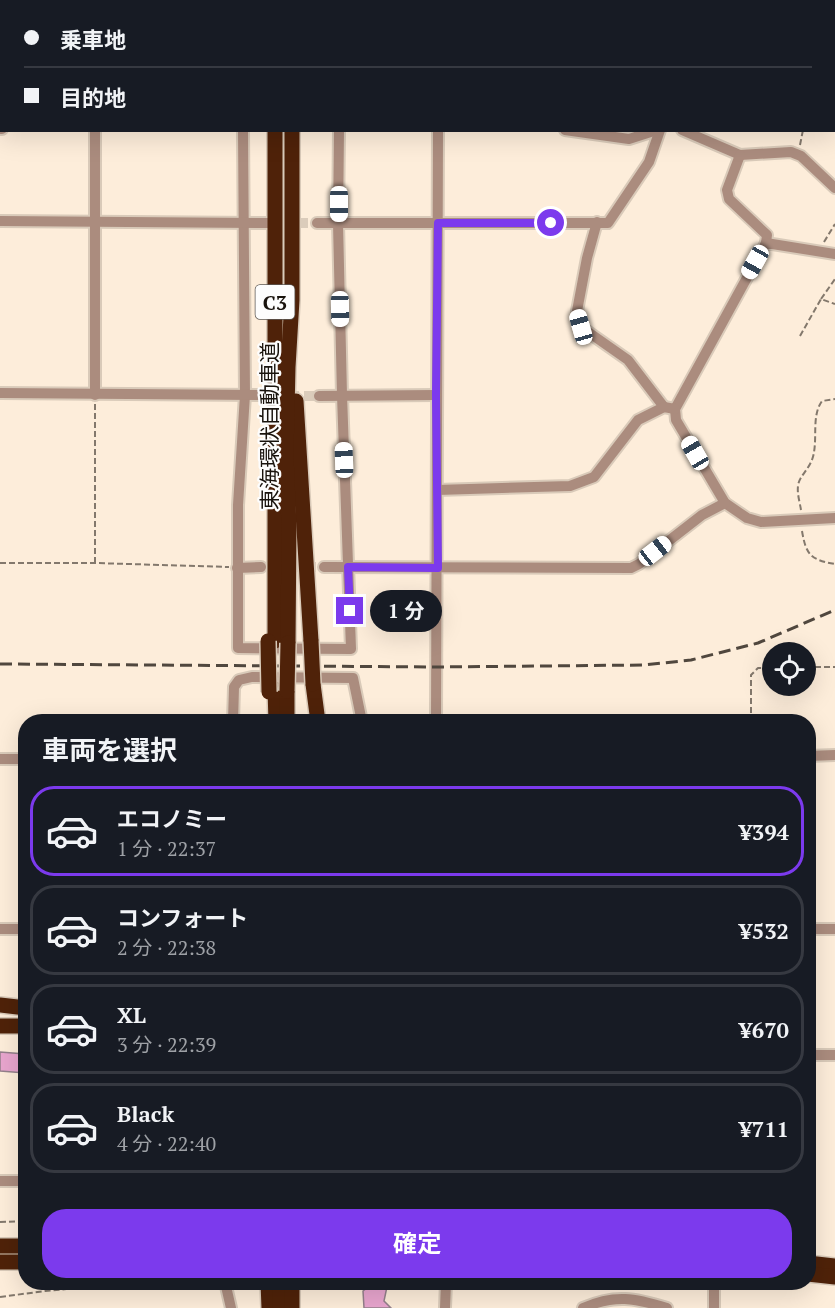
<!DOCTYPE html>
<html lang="ja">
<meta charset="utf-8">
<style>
body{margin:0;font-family:"PT Serif","Noto Sans JP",serif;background:#242831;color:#f1f3f6;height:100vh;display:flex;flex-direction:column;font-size:22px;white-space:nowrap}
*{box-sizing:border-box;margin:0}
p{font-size:20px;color:#9ea1a6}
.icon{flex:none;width:33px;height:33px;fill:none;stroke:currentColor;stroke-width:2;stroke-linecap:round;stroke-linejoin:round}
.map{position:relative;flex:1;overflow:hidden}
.sheet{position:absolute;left:18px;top:714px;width:798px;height:576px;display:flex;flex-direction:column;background:#171b24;border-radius:24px;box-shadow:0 6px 24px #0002}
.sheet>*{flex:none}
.banner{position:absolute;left:0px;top:0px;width:836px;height:132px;box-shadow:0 6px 24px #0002;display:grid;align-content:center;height:132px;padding:0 24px;background:#171b24}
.controls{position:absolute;left:762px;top:642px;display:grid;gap:12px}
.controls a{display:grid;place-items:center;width:54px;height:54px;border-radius:50%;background:#171b24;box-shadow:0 6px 24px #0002;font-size:30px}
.end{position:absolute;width:27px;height:27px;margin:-14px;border:8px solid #7c3aed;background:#fff;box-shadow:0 0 0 3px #fff}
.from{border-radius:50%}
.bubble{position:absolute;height:42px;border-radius:21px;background:#171b24;box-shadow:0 6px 24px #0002;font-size:20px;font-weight:700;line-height:42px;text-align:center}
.car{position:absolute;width:18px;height:36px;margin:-18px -9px;border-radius:8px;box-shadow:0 0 4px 2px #0007;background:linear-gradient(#fff 24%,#345 0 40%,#fff 0 76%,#345 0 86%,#fff 0)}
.banner b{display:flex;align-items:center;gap:21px;height:57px;font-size:22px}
.banner b+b{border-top:2px solid #363941}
.banner i{width:15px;height:15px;background:#f1f3f6}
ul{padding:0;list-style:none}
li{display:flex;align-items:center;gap:18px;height:90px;margin:0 12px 9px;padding:0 12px;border:3px solid #363941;border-radius:24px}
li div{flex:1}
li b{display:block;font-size:22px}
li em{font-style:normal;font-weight:700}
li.current{border-color:#7c3aed}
li>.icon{width:54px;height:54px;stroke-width:1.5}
h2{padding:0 24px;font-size:27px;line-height:72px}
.cta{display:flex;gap:12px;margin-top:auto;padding:12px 24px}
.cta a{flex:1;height:69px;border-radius:24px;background:#7c3aed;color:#fff;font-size:24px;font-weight:700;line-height:69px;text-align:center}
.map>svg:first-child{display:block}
.building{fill:#e8a5ce;stroke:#94808b;stroke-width:1.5}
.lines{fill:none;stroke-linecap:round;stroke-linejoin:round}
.minor-tunnel{stroke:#dbccbb;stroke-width:10;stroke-dasharray:10 5;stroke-linecap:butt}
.minor-casing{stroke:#d9cab9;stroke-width:14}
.highway-casing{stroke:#d9cab9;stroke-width:18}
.path{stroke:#83786c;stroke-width:2;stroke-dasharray:6 3;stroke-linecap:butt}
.minor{stroke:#ab8c7e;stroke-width:10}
.highway{stroke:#4f2209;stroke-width:15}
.rail{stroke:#50473e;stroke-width:3;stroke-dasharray:12 6;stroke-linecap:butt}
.highway-bridge-casing{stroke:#d9cab9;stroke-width:18;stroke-linecap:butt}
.highway-bridge{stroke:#4f2209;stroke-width:15}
.route{stroke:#7c3aed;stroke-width:8}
.labels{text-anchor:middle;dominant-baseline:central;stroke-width:4.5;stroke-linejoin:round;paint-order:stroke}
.shield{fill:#fdfdfd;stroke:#5d5955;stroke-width:1.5}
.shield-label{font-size:20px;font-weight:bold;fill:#19130d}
.street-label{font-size:21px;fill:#19130d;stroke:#fdfdfd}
</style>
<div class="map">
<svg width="835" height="1308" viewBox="0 0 835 1308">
<rect width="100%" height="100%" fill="#fdedda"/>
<!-- building -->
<g class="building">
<path d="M0,1052L25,1054V1073L0,1071Z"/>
<path d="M375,1282H388L384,1301L391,1308H364L363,1291Z"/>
</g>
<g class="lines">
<!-- minor-tunnel -->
<g class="minor-tunnel">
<path d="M268,223H317"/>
<path d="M289,396H319"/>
<path d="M261,567H324"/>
</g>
<!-- minor casing -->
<g class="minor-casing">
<g id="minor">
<path d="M353,0L395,2"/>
<path d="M211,2L242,0"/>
<path d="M0,11H2"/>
<path d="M834,123H835"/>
<path d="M0,129H2"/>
<path d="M243,130L245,395L238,505V648L351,649L342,395L338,223L339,130"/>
<path d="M565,130L629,139L657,130"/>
<path d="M682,130L740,155L791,152L801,156L835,188"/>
<path d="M740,155L727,190L729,199L767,235L766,243"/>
<path d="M0,221L268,223"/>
<path d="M597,222L587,258L577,311L581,327L628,360L664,407"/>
<path d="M317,223H608L649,162L660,130"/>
<path d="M835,254L766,243L675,409L676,420L725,503L747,518L761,522L835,518"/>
<path d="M0,393L268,395"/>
<path d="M95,395V130"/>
<path d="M319,396L436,395"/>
<path d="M437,490L570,486L594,477L638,420L664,407L675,409"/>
<path d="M324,567L631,568L639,564L702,515L725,503"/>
<path d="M237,568L261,567"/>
<path d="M233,722L234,687L239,680L252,677L353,678L362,722"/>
<path d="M436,722L438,130"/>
<path d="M808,756L835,755"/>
<path d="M0,759H26"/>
<path d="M0,929H26"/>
<path d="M808,929H835"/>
<path d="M808,1055H835"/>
<path d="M0,1181H26"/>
<path d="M225,1282L231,1308"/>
<path d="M714,1282V1308"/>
<path d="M445,1308L446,1282"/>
<path d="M583,1308C615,1294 635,1298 667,1308"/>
</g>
</g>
<!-- highway casing -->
<g class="highway-casing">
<g id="highway">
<path d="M276,2V0"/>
<path d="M295,2V0"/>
<path d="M296,401L311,641"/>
<path d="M275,641V130"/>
<path d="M288,643L289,526L286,455L288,367L292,300V130"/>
<path d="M313,684L318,722"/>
<path d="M275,689L276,722"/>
<path d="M287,722V691"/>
<path d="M0,1005L26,1008"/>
<path d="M0,1026H26"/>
<path d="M0,1246H26"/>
<path d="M0,1262H26"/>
<path d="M808,1263L835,1266"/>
<path d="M808,1274L835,1277"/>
<path d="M268,1282L269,1308"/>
<path d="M280,1282V1308"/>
<path d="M292,1282V1308"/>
</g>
</g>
<!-- path -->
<g class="path">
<path d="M800,145L803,130"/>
<path d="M824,242L835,224"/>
<path d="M821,299L835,279"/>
<path d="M800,336L821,299L835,304"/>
<path d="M95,404V563"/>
<path d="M801,510C800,503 797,494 798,486C799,475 812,468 814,452C817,435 812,415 822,401L835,399"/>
<path d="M802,531C806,555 811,560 835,564"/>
<path d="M0,563H95L229,567"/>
<path d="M806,667H835"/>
<path d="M751,722V675L758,668H772"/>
<path d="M0,1222L26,1221"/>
<path d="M0,1297L45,1291L143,1282"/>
</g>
<!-- minor -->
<use href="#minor" class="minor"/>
<!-- highway -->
<use href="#highway" class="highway"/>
<!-- rail -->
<path class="rail" d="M0,664L437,667L644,665L691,660L758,643L835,610"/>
<!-- highway-bridge casing -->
<g class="highway-bridge-casing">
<g id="highway-bridge">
<path d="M268,641L269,692"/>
<path d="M311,641L313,684"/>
<path d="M287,691L288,643"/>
</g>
</g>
<!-- highway-bridge -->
<use href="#highway-bridge" class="highway-bridge"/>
</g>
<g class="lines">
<!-- route -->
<path class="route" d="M350,611L348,567L438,568L436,395L438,223H551"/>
</g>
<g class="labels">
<!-- shield labels -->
<rect class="shield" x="255.5" y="285" width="39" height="34" rx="4.5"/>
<g class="shield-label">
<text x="275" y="302">C3</text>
</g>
<!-- street labels -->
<g class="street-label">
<text transform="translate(269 426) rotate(-90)">東海環状自動車道</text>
</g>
</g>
</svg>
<div class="controls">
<a><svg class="icon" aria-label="locate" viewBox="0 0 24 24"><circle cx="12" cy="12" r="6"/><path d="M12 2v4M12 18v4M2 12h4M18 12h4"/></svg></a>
</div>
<i class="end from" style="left:551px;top:223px"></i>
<i class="end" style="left:350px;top:611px"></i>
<div class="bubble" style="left:370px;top:590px;width:72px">1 分</div>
<i class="car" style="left:339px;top:204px;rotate:180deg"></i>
<i class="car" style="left:755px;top:262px;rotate:209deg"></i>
<i class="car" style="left:340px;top:309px;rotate:179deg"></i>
<i class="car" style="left:581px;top:327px;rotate:344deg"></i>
<i class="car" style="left:695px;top:453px;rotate:330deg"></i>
<i class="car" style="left:344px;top:460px;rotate:358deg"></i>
<i class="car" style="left:655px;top:551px;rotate:52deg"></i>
<div class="banner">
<b><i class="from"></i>乗車地</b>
<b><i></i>目的地</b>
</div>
<section class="sheet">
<h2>車両を選択</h2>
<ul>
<li class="current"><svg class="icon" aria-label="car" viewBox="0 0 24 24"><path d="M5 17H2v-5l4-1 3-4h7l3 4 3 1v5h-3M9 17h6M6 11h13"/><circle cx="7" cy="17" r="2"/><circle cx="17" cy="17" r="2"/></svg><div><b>エコノミー</b><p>1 分 · 22:37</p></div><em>¥394</em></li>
<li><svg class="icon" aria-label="car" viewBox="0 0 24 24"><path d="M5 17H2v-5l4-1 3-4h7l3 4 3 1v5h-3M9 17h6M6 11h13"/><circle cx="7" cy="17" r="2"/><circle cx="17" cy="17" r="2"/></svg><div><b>コンフォート</b><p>2 分 · 22:38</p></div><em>¥532</em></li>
<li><svg class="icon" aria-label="car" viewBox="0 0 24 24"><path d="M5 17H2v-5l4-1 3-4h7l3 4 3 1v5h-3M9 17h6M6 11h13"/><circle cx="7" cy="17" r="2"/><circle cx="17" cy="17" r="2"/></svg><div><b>XL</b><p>3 分 · 22:39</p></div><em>¥670</em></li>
<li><svg class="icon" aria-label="car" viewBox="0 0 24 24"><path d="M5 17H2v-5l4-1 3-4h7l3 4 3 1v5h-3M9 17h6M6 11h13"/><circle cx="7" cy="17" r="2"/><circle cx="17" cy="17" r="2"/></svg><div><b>Black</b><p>4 分 · 22:40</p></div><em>¥711</em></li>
</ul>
<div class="cta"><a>確定</a></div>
</section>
</div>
